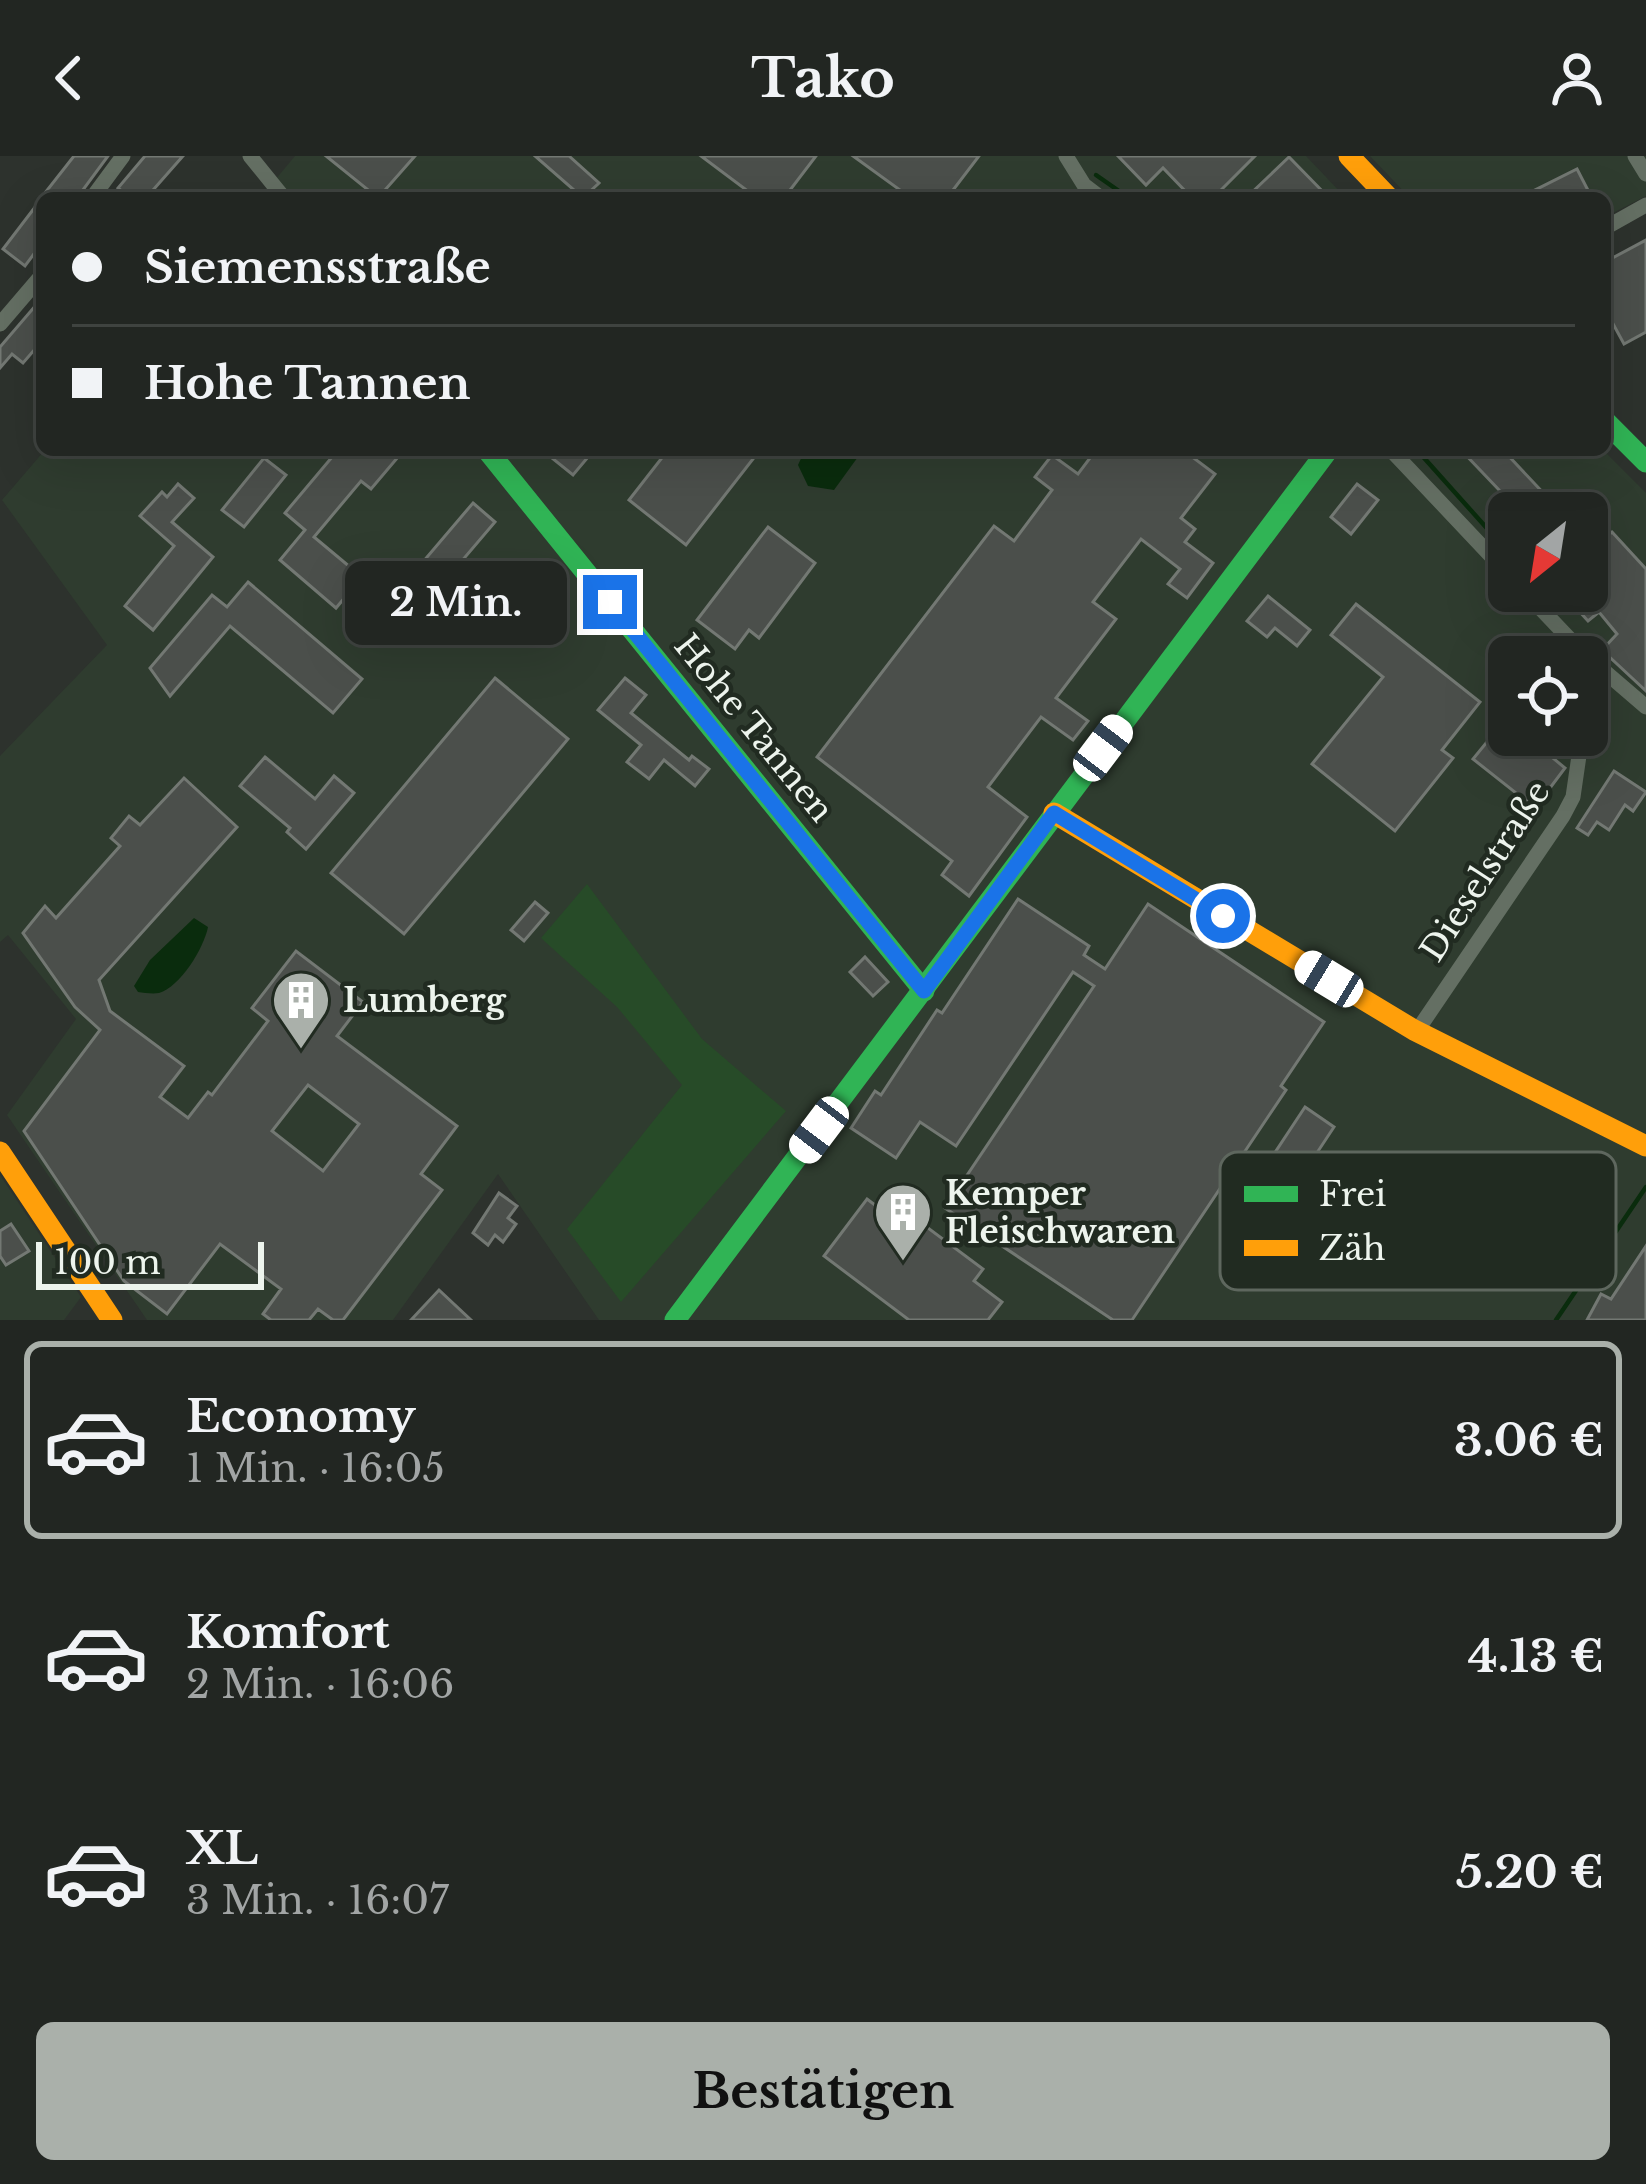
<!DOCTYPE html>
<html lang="de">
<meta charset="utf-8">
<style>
body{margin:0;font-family:"Libre Baskerville",serif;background:#2e322f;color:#f1f3f6;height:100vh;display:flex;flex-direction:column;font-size:45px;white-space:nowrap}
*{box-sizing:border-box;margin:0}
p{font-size:39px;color:#a2a5a5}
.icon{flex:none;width:66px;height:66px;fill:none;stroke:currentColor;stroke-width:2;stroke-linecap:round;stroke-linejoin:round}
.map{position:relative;height:1164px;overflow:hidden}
.sheet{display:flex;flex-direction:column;background:#222622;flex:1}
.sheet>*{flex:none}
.top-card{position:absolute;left:36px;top:36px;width:1575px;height:264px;border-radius:18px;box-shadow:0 12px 48px #0002,0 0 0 3px #3f4340;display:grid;align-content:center;height:264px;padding:0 36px;background:#222622}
.needle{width:78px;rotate:210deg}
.controls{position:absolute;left:1488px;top:336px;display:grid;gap:24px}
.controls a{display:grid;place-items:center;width:120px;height:120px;border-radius:18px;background:#222622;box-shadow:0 12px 48px #0002,0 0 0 3px #3f4340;font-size:60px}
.scale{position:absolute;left:36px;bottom:30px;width:228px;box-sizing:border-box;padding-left:12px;border:6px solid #edf4ed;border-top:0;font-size:33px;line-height:42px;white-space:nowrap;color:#edf4ed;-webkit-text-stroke:9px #212b21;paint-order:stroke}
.end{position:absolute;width:54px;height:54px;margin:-27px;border:15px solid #1a73e8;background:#fff;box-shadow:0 0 0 6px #fff}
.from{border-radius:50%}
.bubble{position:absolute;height:84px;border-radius:18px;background:#222622;box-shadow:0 12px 48px #0002,0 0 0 3px #3f4340;font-size:39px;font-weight:700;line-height:84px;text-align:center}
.car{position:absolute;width:36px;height:72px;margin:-36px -18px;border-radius:15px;box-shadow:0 0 9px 3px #0007;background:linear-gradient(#fff 24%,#345 0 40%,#fff 0 76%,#345 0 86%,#fff 0)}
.top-card b{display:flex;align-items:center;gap:42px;height:114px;font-size:45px}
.top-card b+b{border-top:3px solid #3f4340}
.top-card i{width:30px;height:30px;background:#f1f3f6}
ul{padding:21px 0 0;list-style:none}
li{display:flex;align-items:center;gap:36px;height:198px;margin:0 24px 18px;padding:0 12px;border:6px solid transparent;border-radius:18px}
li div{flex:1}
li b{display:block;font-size:45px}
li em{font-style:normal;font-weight:700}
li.on{border-color:#aab0aa}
li>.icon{width:108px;height:108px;stroke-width:1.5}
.primary-button{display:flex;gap:24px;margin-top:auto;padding:24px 36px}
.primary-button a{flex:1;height:138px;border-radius:18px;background:#aab0aa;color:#111;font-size:48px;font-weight:700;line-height:138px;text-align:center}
header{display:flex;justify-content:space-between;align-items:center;height:156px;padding:0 36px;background:#222622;font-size:54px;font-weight:700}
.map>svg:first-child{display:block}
.built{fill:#2f3c2f;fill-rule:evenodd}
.green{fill:#274b28}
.water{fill:#0a2c0d}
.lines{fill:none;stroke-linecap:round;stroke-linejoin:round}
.stream{stroke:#0a2c0d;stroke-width:4.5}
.building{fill:#4b4f4b;stroke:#737873;stroke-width:3;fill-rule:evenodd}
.street{stroke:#646f63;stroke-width:15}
.fast{stroke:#30b455;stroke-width:21}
.slow{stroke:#ff9f0a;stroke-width:21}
.route{stroke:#1a73e8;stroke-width:15}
.labels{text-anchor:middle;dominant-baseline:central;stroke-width:9;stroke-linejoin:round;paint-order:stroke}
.street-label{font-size:33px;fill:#edf4ed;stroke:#212b21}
.poi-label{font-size:33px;font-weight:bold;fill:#edf4ed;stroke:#212b21;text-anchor:start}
.key{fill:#212b21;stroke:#5e675e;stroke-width:3}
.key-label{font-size:33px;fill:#edf4ed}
</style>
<header><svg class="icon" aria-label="back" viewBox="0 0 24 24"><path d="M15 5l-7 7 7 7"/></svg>Tako<svg class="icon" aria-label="person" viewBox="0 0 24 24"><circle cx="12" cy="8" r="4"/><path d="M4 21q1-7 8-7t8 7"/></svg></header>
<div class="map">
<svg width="1646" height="1164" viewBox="0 0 1646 1164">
<rect width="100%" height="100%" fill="#2d322d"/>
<!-- built -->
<g class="built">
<path d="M295,0H1306L1346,42H260Z"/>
<path d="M1370,0H1646V40L1605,61V42H1410Z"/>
<path d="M45,294H1603L1646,337V1164H599L498,1018L393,1164H147L7,959L76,863L8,779L0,786V600L107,489L2,344ZM1509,357H1587V435H1509ZM1509,501H1587V579H1509Z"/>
<path d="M0,1019L81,1141L64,1164H0Z"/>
</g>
<!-- green -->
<path class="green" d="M587,728L702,883L786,955L621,1146L567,1073L682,929L617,851L541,782Z"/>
<!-- water -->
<g class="water">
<path d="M805,294H863L834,334L808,330L798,309Z"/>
<path d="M194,762L208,771C204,792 180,831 159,837C153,838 144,837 138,836L134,830L150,804Z"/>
</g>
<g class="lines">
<!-- stream -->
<g class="stream">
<path d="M1096,19L1129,42"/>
<path d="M1417,294L1509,397"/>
<path d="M1556,1164L1646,1031"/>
</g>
</g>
<!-- building -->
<g class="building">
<path d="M74,0H108L77,42H41Z"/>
<path d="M145,0H183L146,42H130L118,32Z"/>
<path d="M326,0H415L378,42Z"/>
<path d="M535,0H569L599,27L583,42Z"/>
<path d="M701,0H816L784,42H757Z"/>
<path d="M853,0H979L947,42H894L900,34Z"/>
<path d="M1118,0H1255L1213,42H1192L1163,12L1146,29Z"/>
<path d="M1289,1L1329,42H1246Z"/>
<path d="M1577,13L1592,42H1519Z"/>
<path d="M42,42V87L25,110L3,93Z"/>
<path d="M1646,84V176L1624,188L1605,153V106Z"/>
<path d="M42,142V185L23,207L12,198L0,212V191Z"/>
<path d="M338,294H404L371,333L361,325L314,381L362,421L336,452L280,404L305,374L285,357Z"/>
<path d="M542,294H594L573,319Z"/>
<path d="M668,294H760L686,389L629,344Z"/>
<path d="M1096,294H1183L1215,318L1181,362L1195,373L1185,386L1213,407L1187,442L1168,428L1180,413L1141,383L1093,446L1116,463L1056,542L1088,565L1073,584L1041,561L988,631L1027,661L969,740L942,719L952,705L817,601L994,370L1014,385L1052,334L1035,321L1052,299L1078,318Z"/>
<path d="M1461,294H1503L1548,342L1532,357H1521Z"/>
<path d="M264,302L286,319L244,371L222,354Z"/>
<path d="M178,328L194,342L172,366L213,401L153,474L125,450L174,390L140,360L162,336L167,341Z"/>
<path d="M1357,328L1378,344L1351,378L1331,361Z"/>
<path d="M473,347L495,366L438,433L416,414Z"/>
<path d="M768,371L815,407L759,482L749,474L735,493L697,464Z"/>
<path d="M1612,376L1646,413V535L1602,494L1617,478L1599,456L1588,465L1569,444L1579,435H1587V399Z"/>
<path d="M248,426L362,523L333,557L230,470L170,540L150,512L212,439L227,451Z"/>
<path d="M1268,440L1310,474L1297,490L1275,472L1267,481L1247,465Z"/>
<path d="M1356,448L1480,546L1442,594L1453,602L1395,675L1312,608L1383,521L1331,479Z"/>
<path d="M495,522L568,583L404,778L331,717Z"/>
<path d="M625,522L646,539L631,557L689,604L692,600L709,613L695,630L664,604L649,623L627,606L641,589L598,554Z"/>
<path d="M1509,559V579H1525L1565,612L1535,652L1473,603Z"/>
<path d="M265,601L315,643L334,620L354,637L306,693L287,676L290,672L240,630Z"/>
<path d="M1614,615L1646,636L1633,655L1625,649L1609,674L1597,666L1588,679L1577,672Z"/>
<path d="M184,622L237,671L99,824L110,855L184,910L160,941L188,962L208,936L212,939L268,865L252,852L296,795L363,846L337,880L457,970L421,1018L442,1034L343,1164H333L318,1153L309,1164H271L263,1158L281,1133L220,1088L167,1158L124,1125L24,975L100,874L75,851L23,777L45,750L56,762L120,690L111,682L129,660L140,669ZM308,929L359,968L323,1015L272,975Z"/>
<path d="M1018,743L1089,790L1084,799L1105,813L1148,748L1324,866L1281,930L1286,934L1132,1164H1113L945,1052L1094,830L1073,816L956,990L920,966L896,1002L851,972L875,935L881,939L937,854L942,857Z"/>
<path d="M535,746L548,757L524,785L511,774Z"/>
<path d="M865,801L888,826L873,840L850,816Z"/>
<path d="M1305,951L1334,971L1297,1027L1268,1007Z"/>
<path d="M499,1037L517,1050L508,1062L516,1068L503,1086L495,1079L488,1089L473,1077Z"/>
<path d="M867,1043L896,1065L904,1054L983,1113L974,1125L1002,1146L988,1164H909L824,1100Z"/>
<path d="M11,1068L29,1095L6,1109L0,1100V1075Z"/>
<path d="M1646,1090V1164H1587L1601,1138L1611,1143Z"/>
<path d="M439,1134L471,1164H411Z"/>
</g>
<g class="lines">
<!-- street -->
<g class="street">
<path d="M250,0L284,42"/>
<path d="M1066,0L1084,29L1101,42"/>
<path d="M1635,0L1646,18"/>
<path d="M92,42L123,0"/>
<path d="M1605,72L1646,49"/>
<path d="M0,168L42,119"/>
<path d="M1391,294L1509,419"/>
<path d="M1524,435L1582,496L1646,551"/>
<path d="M1417,875L1563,660L1573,641L1582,579"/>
</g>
<!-- fast -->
<g class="fast">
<path d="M1605,265L1646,306"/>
<path d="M487,294L924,835"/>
<path d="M675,1164L1328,294"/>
</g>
<!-- slow -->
<g class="slow">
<path d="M1349,0L1389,42"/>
<path d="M1054,657L1414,874L1646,990"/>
<path d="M0,996L112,1164"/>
</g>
</g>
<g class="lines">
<!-- route -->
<path class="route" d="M610,446L924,835L1054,657L1223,760"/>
</g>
<!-- icons -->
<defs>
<g id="building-pin" transform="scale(3)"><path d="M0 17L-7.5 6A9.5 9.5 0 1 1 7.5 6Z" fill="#aab0aa" stroke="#212b21"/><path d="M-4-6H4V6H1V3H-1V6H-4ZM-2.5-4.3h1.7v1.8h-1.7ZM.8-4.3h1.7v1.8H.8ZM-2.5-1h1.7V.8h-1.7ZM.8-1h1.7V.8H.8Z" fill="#fff"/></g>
</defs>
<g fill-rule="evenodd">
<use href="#building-pin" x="301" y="844"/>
<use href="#building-pin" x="903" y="1056"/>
</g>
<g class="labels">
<!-- street labels -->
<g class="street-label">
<text transform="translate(754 572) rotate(51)">Hohe Tannen</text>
<text transform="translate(1485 715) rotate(-57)">Dieselstraße</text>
</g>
<!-- poi labels -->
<g class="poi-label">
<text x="343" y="844">Lumberg</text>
<text x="945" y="1037">Kemper<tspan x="945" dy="38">Fleischwaren</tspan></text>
</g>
</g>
<!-- legend -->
<rect x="1220" y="996" width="396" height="138" rx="18" class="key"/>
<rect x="1244" y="1030" width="54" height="16" fill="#30b455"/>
<rect x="1244" y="1084" width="54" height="16" fill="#ff9f0a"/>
<g class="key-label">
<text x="1319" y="1050">Frei</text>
<text x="1319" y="1104">Zäh</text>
</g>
</svg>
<div class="controls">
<a><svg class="needle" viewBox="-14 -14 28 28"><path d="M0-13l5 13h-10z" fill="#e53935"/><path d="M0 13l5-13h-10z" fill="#a2a5a5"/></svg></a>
<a><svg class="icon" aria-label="locate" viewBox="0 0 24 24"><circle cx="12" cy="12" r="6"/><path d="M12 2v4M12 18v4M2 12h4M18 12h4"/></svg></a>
</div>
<div class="scale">100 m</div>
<i class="end from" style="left:1223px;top:760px"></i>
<i class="end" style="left:610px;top:446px"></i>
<div class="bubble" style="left:345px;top:405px;width:222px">2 Min.</div>
<i class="car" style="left:1103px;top:592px;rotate:37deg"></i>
<i class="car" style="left:1329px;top:823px;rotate:301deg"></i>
<i class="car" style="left:819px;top:974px;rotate:217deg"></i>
<div class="top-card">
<b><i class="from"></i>Siemensstraße</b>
<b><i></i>Hohe Tannen</b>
</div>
</div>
<section class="sheet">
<ul>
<li class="on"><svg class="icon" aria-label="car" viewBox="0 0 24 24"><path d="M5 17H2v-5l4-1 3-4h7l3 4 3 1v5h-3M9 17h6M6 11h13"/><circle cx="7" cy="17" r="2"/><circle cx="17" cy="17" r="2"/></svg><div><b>Economy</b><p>1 Min. · 16:05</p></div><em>3.06 €</em></li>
<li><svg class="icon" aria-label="car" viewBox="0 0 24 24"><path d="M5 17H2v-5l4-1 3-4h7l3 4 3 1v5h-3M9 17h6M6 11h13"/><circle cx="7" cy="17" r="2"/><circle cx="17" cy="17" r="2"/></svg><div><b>Komfort</b><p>2 Min. · 16:06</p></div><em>4.13 €</em></li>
<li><svg class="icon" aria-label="car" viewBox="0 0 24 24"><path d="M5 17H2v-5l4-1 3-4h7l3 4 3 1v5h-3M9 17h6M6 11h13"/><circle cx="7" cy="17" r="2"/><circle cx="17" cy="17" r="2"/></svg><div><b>XL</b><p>3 Min. · 16:07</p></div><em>5.20 €</em></li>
</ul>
<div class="primary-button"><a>Bestätigen</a></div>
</section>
